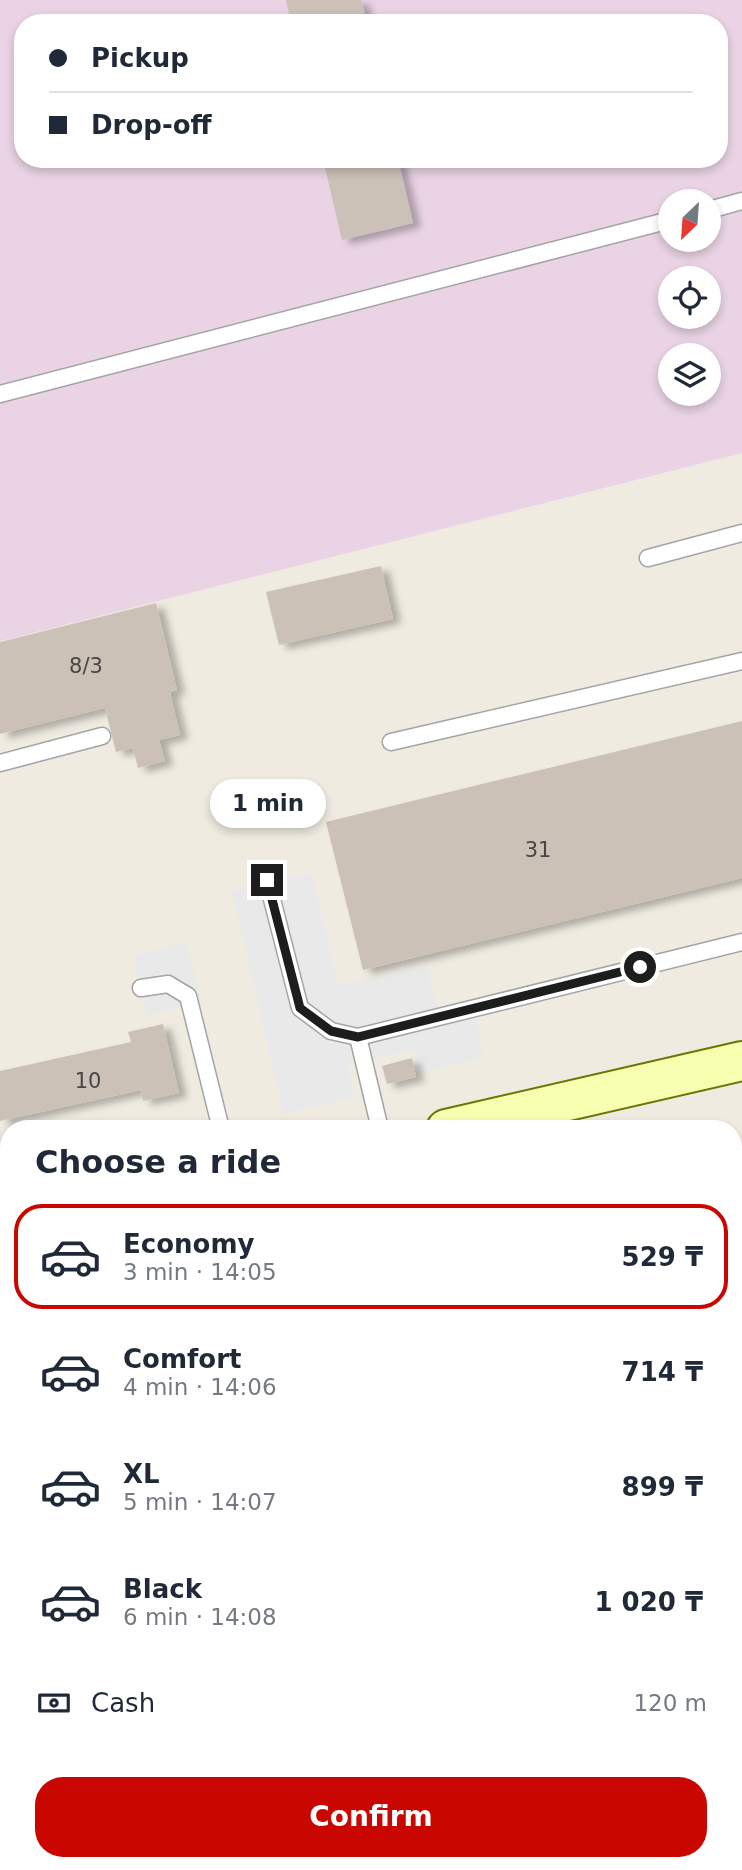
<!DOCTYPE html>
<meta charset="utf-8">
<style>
body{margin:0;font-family:"DejaVu Sans",sans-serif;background:#f6f6f7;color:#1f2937;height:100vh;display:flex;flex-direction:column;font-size:26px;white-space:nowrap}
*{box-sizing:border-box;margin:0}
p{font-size:23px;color:#747a83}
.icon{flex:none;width:38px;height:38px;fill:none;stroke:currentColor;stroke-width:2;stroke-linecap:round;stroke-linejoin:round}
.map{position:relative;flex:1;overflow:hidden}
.details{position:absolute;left:0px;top:1120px;width:742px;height:751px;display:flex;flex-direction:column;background:#fff;border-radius:28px 28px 0 0;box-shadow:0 4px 10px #0003}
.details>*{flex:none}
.hud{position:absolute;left:14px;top:14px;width:714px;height:154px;border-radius:28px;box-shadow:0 4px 10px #0003;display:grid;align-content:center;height:154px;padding:0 35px;background:#fff}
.needle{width:46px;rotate:205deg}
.controls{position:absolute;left:658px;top:189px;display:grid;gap:14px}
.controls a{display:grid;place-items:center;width:63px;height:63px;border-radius:50%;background:#fff;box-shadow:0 4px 10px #0003;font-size:35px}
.end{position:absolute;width:32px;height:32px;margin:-16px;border:9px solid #1d1d1d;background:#fff;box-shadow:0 0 0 4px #fff}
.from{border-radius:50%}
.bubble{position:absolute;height:49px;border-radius:24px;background:#fff;box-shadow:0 4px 10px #0003;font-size:23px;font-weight:700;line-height:49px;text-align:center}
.hud b{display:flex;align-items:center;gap:24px;height:66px;font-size:26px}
.hud b+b{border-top:2px solid #e0e1e3}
.hud i{width:18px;height:18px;background:#1f2937}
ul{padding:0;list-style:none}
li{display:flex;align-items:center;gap:21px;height:105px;margin:0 14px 10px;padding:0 21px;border:4px solid transparent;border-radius:28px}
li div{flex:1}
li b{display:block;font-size:26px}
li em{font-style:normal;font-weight:700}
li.selected{border-color:#c90700}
li>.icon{width:63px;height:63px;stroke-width:1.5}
h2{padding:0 35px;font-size:32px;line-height:84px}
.pay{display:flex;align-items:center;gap:18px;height:77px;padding:0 35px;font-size:26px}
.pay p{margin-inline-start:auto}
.cta{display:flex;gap:14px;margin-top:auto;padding:14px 35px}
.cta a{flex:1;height:80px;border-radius:28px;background:#c90700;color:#fff;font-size:28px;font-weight:700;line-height:80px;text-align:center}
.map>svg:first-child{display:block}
.industrial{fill:#e9d3e4;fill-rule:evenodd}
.parking{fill:#e9e9e9}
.building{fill:#cbc1b7;filter:url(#shadow)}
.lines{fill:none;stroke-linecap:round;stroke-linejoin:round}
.service-casing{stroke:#a4a4a4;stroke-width:19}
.tertiary-casing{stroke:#a4a4a4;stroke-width:40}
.secondary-casing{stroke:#677700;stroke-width:42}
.path{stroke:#ff7862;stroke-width:4.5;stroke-dasharray:3.5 3.5;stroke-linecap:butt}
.service{stroke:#fff;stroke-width:16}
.tertiary{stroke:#fff;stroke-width:37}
.secondary{stroke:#f8feb0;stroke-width:38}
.route{stroke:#1d1d1d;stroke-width:9}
.labels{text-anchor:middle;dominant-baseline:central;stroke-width:5;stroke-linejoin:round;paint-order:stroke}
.number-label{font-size:21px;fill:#484644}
</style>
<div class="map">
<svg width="742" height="1870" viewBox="0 0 742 1870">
<defs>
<filter id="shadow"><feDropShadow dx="8" dy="4.5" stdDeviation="3.5" flood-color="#0004"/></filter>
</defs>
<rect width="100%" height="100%" fill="#efebe1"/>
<!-- industrial -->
<g class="industrial">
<path d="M0,0H742V453L0,641ZM23,23H719V159H23ZM670,201H709V240H670ZM670,278H709V317H670ZM670,355H709V394H670Z"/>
<path d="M742,1184V1500L733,1502V1186Z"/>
</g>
<!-- parking -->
<g class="parking">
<path d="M311,873L338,986L427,966L441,1023L474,1016L484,1058L420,1073L414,1050L347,1065L354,1097L284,1114L232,891Z"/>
<path d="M186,942L202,1002L148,1016L133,956Z"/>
</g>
<!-- building -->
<g class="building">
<path d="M286,0H361L367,23H291Z"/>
<path d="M323,159H398L413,223L342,240Z"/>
<path d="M381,566L393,619L279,645L266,592Z"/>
<path d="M156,603L177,690L170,692L180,735L159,740L165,761L138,768L133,748L116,752L105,708L0,734V642Z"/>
<path d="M742,721V878L363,970L326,822Z"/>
<path d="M163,1024L179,1093L143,1101L141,1090L0,1121V1071L131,1042L128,1032Z"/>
<path d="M412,1058L416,1077L387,1084L382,1066Z"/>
<path d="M742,1385V1488L733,1489V1387Z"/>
</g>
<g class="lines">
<!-- service casing -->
<g class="service-casing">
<g id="service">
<path d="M709,210L742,201"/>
<path d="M0,394L670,220"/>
<path d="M648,558L742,533"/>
<path d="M391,742L742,661"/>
<path d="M0,763L102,736"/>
<path d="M267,880L300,1008L331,1031L358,1037L742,942"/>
<path d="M141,988L168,984L188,996L221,1129"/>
<path d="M358,1037L380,1129"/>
<path d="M733,1244L742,1242"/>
</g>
</g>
<!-- tertiary casing -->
<g class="tertiary-casing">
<g id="tertiary">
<path d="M0,1758L9,1794"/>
<path d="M25,1862L27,1870"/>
</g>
</g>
<!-- secondary casing -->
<g class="secondary-casing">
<g id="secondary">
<path d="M446,1129L742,1061"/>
<path d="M0,1231L9,1229"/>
</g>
</g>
<!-- path -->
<g class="path">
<path d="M0,1460L9,1495"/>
<path d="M101,1862L103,1870"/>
</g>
<!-- service -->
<use href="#service" class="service"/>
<!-- tertiary -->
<use href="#tertiary" class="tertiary"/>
<!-- secondary -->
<use href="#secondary" class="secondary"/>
</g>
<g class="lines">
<!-- route -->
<path class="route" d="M267,880L300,1008L331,1031L358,1037L640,967"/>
</g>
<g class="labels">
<!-- number labels -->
<g class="number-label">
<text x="86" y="666">8/3</text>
<text x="538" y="850">31</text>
<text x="88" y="1081">10</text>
</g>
</g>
</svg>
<div class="controls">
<a><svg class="needle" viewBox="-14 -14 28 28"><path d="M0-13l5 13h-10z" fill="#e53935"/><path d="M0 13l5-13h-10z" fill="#747a83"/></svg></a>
<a><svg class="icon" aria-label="locate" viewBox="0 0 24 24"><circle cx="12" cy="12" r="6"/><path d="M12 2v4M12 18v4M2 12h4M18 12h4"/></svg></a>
<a><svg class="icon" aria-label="layers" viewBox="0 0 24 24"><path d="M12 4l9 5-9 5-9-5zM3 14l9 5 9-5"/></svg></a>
</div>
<i class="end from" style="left:640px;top:967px"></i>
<i class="end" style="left:267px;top:880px"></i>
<div class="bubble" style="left:210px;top:779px;width:116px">1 min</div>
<div class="hud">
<b><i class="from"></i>Pickup</b>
<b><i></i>Drop-off</b>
</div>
<section class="details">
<h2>Choose a ride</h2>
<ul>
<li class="selected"><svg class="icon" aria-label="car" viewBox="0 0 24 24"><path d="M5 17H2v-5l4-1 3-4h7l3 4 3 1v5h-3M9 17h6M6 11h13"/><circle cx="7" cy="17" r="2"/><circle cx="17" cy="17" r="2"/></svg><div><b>Economy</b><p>3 min · 14:05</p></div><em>529 ₸</em></li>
<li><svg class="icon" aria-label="car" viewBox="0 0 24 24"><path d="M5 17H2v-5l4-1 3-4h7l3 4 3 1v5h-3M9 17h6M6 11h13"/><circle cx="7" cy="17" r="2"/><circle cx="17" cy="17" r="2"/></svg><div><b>Comfort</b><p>4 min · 14:06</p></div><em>714 ₸</em></li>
<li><svg class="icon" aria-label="car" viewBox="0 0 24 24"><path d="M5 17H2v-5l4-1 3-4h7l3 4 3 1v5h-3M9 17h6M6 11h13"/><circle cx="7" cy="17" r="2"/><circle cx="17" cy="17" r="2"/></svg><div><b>XL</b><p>5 min · 14:07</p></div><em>899 ₸</em></li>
<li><svg class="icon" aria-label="car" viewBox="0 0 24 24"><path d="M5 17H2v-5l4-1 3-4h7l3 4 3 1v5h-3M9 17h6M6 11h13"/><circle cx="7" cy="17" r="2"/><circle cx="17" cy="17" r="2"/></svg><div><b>Black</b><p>6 min · 14:08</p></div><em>1 020 ₸</em></li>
</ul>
<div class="pay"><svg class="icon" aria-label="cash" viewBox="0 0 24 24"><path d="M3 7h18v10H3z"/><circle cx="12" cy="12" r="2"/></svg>Cash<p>120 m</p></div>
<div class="cta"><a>Confirm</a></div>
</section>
</div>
